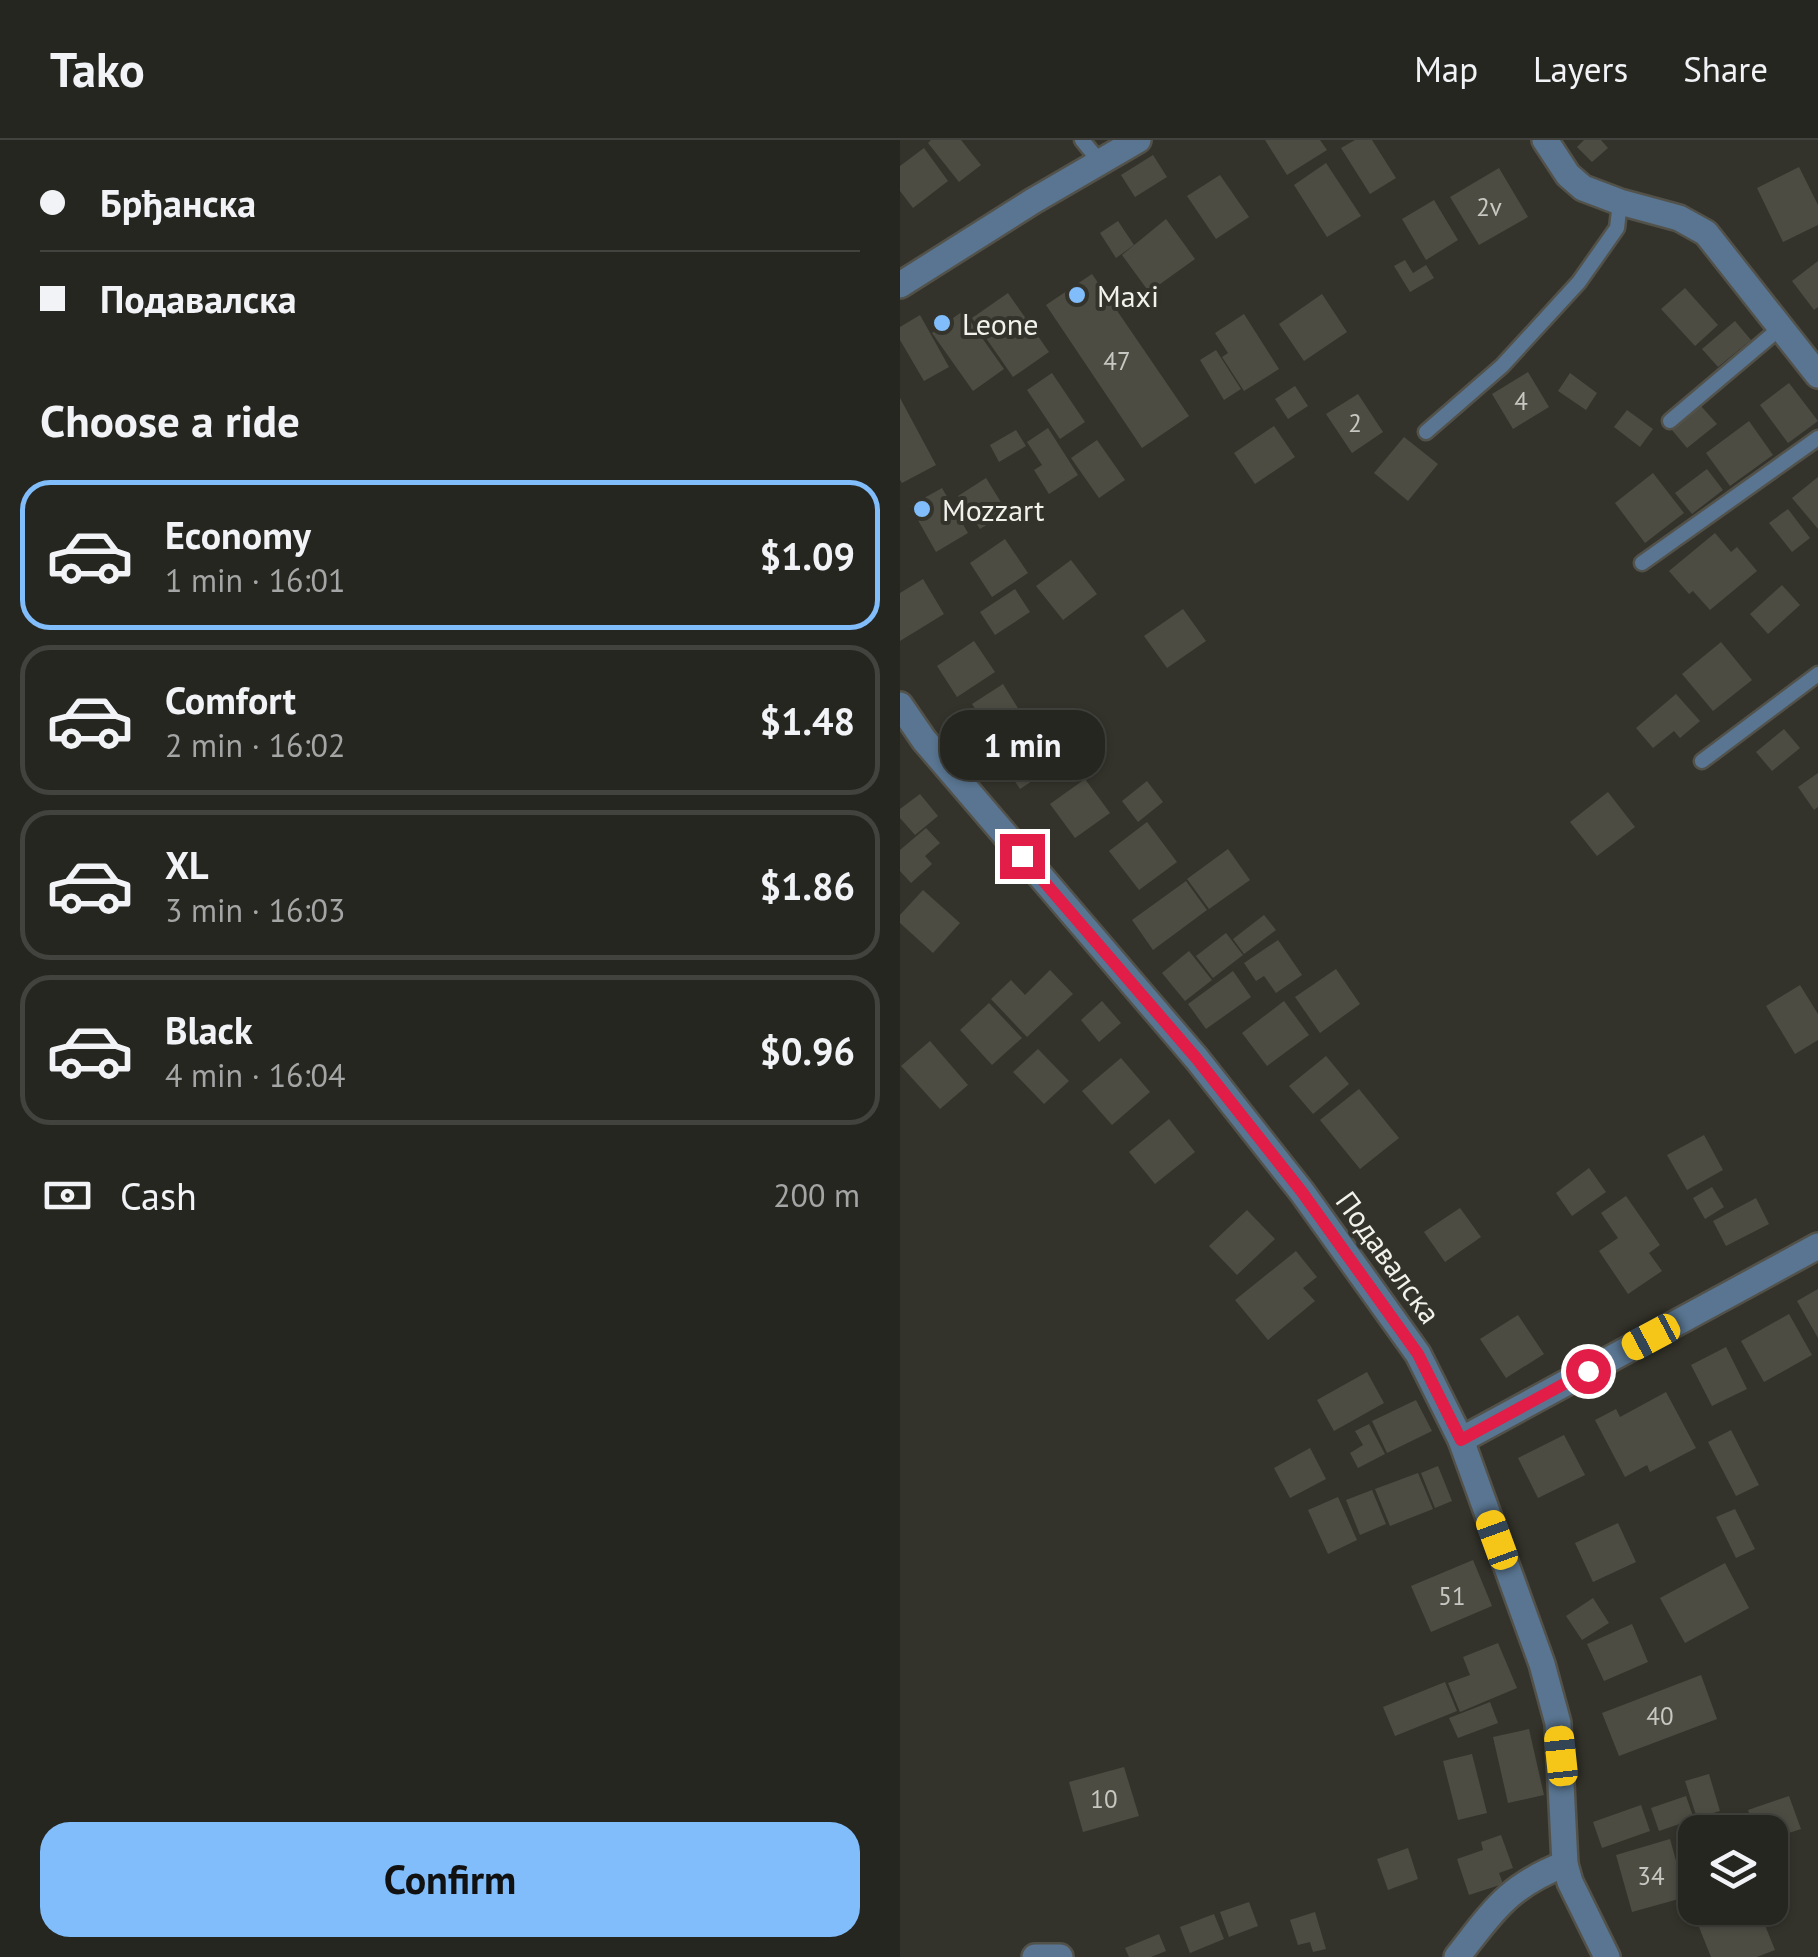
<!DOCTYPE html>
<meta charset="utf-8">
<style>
body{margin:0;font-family:"PT Sans",sans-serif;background:#2e2e29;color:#f1f3f6;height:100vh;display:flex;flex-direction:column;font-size:38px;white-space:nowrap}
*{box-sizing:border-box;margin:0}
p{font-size:32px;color:#a4a5a5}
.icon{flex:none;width:55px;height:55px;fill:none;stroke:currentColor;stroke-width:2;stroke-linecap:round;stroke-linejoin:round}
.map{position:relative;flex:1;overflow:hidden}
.side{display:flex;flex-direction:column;background:#262620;width:900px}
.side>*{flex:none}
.banner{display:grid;align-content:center;height:220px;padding:0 40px;background:#262620}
.controls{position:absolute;left:778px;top:1675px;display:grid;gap:20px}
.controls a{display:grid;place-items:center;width:110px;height:110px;border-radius:20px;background:#262620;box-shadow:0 2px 8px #0004,0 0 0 2px #42433e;font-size:50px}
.end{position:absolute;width:45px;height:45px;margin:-22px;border:12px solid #e11d48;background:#fff;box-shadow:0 0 0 5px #fff}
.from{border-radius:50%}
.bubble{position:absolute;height:70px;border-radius:30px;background:#262620;box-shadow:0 2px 8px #0004,0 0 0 2px #42433e;font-size:32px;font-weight:700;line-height:70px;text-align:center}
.car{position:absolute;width:30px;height:60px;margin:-30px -15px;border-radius:12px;box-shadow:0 0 8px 2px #0007;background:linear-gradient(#f5c518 24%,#345 0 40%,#f5c518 0 76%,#345 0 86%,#f5c518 0)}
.banner b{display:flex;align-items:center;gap:35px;height:95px;font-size:38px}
.banner b+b{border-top:2px solid #42433e}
.banner i{width:25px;height:25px;background:#f1f3f6}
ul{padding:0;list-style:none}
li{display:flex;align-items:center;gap:30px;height:150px;margin:0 20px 15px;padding:0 20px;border:5px solid #42433e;border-radius:30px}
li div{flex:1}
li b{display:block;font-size:38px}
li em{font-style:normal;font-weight:700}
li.current{border-color:#80bdfa}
li>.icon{width:90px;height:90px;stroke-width:1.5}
h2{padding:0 40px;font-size:45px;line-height:120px}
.pay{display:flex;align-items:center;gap:25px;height:110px;padding:0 40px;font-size:38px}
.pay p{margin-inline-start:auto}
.action{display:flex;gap:20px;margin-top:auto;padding:20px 40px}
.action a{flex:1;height:115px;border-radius:30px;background:#80bdfa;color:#111;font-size:40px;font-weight:700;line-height:115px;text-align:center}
header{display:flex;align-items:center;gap:60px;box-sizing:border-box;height:140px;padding:0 50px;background:#262620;border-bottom:2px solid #42433e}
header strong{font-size:48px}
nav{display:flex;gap:55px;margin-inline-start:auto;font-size:35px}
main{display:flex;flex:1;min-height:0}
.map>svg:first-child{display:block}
.building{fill:#4c4c43}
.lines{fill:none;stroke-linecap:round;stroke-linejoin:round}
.service-casing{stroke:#52524a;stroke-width:19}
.minor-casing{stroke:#52524a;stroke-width:30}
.tertiary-casing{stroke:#52524a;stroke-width:30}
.service{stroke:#597591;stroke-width:14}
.minor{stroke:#597591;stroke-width:25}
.tertiary{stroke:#597591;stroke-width:25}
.route{stroke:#e11d48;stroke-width:12}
.poi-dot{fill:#80bdfa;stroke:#33332b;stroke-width:4}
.labels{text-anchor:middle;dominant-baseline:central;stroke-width:8;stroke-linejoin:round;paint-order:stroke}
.number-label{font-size:25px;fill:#c8c8c2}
.poi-label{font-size:30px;fill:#f2f2ec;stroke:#33332b;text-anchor:start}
.street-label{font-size:30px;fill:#f2f2ec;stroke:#33332b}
</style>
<header>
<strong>Tako</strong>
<nav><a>Map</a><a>Layers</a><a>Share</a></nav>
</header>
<main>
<section class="side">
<div class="banner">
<b><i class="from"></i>Брђанска</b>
<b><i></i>Подавалска</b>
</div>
<h2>Choose a ride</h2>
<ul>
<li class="current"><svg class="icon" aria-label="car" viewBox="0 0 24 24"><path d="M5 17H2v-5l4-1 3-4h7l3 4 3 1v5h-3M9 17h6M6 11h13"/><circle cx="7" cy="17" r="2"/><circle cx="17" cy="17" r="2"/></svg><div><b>Economy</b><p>1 min · 16:01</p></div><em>$1.09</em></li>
<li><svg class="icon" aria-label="car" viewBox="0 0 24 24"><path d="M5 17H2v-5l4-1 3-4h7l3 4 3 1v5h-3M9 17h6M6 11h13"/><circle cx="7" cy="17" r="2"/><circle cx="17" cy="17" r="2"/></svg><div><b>Comfort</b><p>2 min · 16:02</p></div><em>$1.48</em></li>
<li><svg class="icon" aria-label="car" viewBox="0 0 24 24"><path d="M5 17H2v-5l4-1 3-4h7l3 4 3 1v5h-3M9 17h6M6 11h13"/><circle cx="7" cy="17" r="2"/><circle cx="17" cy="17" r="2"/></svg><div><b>XL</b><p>3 min · 16:03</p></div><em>$1.86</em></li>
<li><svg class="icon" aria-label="car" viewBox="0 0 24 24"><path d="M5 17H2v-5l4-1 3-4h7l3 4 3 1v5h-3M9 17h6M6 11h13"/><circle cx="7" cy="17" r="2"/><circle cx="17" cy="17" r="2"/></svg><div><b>Black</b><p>4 min · 16:04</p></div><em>$0.96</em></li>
</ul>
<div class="pay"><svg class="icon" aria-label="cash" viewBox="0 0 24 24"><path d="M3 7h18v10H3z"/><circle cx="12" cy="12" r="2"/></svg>Cash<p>200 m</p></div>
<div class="action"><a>Confirm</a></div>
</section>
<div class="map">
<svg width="918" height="1817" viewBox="0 0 918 1817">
<rect width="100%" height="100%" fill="#33332b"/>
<!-- building -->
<g class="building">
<path d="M31,0H61L81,25L59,42L28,3Z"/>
<path d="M365,0H420L427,10L387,35Z"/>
<path d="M455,0H472L496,38L470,54L441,8Z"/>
<path d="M684,0H701L708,8L692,22L677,7Z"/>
<path d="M24,8L48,41L13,68L0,51V26Z"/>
<path d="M253,15L267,37L235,57L221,35Z"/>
<path d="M426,23L461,76L427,97L394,45Z"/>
<path d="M899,27L918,65V85L883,102L857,48Z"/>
<path d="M599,28L628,77L579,105L550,57Z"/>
<path d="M320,35L349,77L316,99L287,56Z"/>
<path d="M534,60L558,100L526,120L502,79Z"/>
<path d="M266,79L295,119L249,152L222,115Z"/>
<path d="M218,81L234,105L216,118L200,93Z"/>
<path d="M505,120L513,133L526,125L534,138L510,152L494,126Z"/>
<path d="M918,121V167L914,170L892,141Z"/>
<path d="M192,134L289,276L242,308L146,165Z"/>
<path d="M785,148L818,185L795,206L761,169Z"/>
<path d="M108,153L149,212L113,237L72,178Z"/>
<path d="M422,154L447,192L404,221L379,184Z"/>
<path d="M63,171L104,229L73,251L32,193Z"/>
<path d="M344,174L379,229L344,251L322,217L328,213L315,193Z"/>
<path d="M20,175L49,227L24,241L0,200V187Z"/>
<path d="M835,181L851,200L818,227L802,209Z"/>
<path d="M316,210L341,249L324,260L300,220Z"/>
<path d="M628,232L649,267L613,289L592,254Z"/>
<path d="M152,233L185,282L160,299L127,250Z"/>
<path d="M670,233L697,253L686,270L658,251Z"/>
<path d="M889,243L918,281L888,303L860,265Z"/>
<path d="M395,246L408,266L388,279L375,259Z"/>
<path d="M458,254L483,292L452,313L426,274Z"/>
<path d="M0,258L36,325L2,343L0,340Z"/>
<path d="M801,266L817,284L787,308L772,290Z"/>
<path d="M727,270L753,289L740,307L714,287Z"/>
<path d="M849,281L873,315L830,346L806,313Z"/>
<path d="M374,286L395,317L355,344L334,313Z"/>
<path d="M148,288L178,335L149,354L134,330L142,325L127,302Z"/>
<path d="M116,290L126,306L99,322L90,305Z"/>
<path d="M504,297L538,324L508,361L474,333Z"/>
<path d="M197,300L225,340L199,358L171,318Z"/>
<path d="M807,329L823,350L792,374L775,353Z"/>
<path d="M753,333L784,373L745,403L715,363Z"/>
<path d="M918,337V389L892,358Z"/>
<path d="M86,338L107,372L80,389L58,356Z"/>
<path d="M42,348L68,393L36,412L10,366Z"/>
<path d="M888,369L910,398L892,412L869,383Z"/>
<path d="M815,393L831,412L837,407L857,431L810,470L793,451L789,454L769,431Z"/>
<path d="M105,399L128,433L92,457L70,423Z"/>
<path d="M171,420L197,454L163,480L136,446Z"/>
<path d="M23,439L44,474L0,501V453Z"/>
<path d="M882,445L900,465L868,494L850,474Z"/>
<path d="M115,449L130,472L95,495L80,472Z"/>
<path d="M283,469L306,501L267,528L244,496Z"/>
<path d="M74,501L95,532L57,557L37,526Z"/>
<path d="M821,502L852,540L813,571L782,534Z"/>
<path d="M103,544L124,578L93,597L72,564Z"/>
<path d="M776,554L800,581L780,598L774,591L753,608L736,588Z"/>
<path d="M164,571L187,605L120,649L97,614Z"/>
<path d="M884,589L900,608L872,631L856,612Z"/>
<path d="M918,633V667L914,670L898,647Z"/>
<path d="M185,639L210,673L175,698L150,664Z"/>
<path d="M247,641L263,662L238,682L222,661Z"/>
<path d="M708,652L735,687L697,716L670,682Z"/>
<path d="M20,654L38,676L15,695L0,678V669Z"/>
<path d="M247,682L277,722L239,750L209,711Z"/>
<path d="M26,688L40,703L25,716L32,724L11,743L0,731V710Z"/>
<path d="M328,709L350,740L309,769L287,739Z"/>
<path d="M286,741L307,770L253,810L232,780Z"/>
<path d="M23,750L60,783L33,813L0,783V775Z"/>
<path d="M364,775L376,790L344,814L333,799Z"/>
<path d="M326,793L343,815L313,838L296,816Z"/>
<path d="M378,800L402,835L376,853L364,836L356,841L344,823Z"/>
<path d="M289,811L312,840L285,861L262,833Z"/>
<path d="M436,829L460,864L420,893L395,857Z"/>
<path d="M150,830L173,854L127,897L91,859L111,840L125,855Z"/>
<path d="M333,831L351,857L306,889L288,864Z"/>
<path d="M900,845L918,874V900L895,914L866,866Z"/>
<path d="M202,861L221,883L199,902L181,880Z"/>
<path d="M384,861L409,895L367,926L342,893Z"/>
<path d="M89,863L122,898L92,925L60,890Z"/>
<path d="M30,901L68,945L40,969L1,926Z"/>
<path d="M138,909L169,941L144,964L113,932Z"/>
<path d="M426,916L449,944L413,974L389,946Z"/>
<path d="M221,918L250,952L212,985L182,951Z"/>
<path d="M459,949L499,998L460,1029L420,980Z"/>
<path d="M269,979L295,1012L255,1044L229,1012Z"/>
<path d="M804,995L823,1030L787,1050L767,1015Z"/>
<path d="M689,1028L706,1052L672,1076L656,1053Z"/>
<path d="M812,1047L824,1067L805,1079L793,1058Z"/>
<path d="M726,1056L760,1105L749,1113L762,1131L728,1154L699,1111L718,1098L701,1073Z"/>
<path d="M856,1058L869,1084L826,1106L813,1081Z"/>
<path d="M560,1068L581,1097L545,1122L524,1092Z"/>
<path d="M347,1070L375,1099L337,1135L309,1106Z"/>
<path d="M396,1111L417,1137L403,1148L415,1161L368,1200L335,1160Z"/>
<path d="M918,1149V1198L897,1161Z"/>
<path d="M889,1174L912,1215L864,1242L841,1201Z"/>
<path d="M618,1175L644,1214L606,1238L580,1199Z"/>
<path d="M826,1207L847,1249L812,1266L791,1225Z"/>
<path d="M467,1232L484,1263L434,1291L417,1260Z"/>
<path d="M766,1252L796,1308L750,1332L747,1325L725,1337L695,1280L716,1269L720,1277Z"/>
<path d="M516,1260L532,1291L487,1313L472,1281Z"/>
<path d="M469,1284L485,1314L458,1328L450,1313L463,1305L455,1291Z"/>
<path d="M831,1290L859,1345L836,1356L808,1302Z"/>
<path d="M664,1295L685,1335L638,1358L618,1318Z"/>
<path d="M410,1308L426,1339L390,1358L374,1328Z"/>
<path d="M538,1326L552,1361L535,1368L521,1333Z"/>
<path d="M518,1333L533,1369L490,1386L475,1349Z"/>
<path d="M472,1350L486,1384L460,1395L446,1360Z"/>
<path d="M438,1357L457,1400L428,1414L408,1370Z"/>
<path d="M835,1369L855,1409L836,1418L816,1377Z"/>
<path d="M718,1383L736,1422L693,1442L675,1403Z"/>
<path d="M573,1420L592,1466L531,1492L511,1446Z"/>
<path d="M825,1423L849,1468L785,1503L760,1458Z"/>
<path d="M693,1458L709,1483L682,1500L666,1476Z"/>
<path d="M732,1484L748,1522L704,1541L687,1504Z"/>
<path d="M598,1503L617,1548L560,1572L548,1543L570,1535L563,1517Z"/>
<path d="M801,1535L817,1579L719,1616L702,1573Z"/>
<path d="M545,1542L557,1571L495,1596L483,1567Z"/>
<path d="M590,1562L598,1583L558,1598L549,1578Z"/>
<path d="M629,1589L644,1655L608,1663L593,1597Z"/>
<path d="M572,1614L587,1673L558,1680L543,1621Z"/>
<path d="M224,1627L239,1676L183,1692L169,1642Z"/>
<path d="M809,1634L820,1671L797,1678L785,1641Z"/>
<path d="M786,1656L794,1679L759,1691L751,1668Z"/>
<path d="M889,1656L901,1689L870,1699V1692H855L848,1670Z"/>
<path d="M741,1665L750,1691L702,1708L693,1682Z"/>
<path d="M601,1695L613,1728L599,1733L603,1744L569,1755L557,1719L583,1710L581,1702Z"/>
<path d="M770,1699L786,1757L732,1772L716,1715Z"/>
<path d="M508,1708L518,1739L488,1750L477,1719Z"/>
<path d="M349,1762L358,1786L329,1797L320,1772Z"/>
<path d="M795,1765L858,1768L875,1810L857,1817H811L791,1767Z"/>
<path d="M415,1772L426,1809L413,1812L410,1802L398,1805L390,1780Z"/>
<path d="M314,1774L324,1799L290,1813L280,1787Z"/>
<path d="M259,1794L266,1811L251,1817H229L225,1808Z"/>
</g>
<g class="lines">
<!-- service casing -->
<g class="service-casing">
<g id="service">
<path d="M182,0L200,22"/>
<path d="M770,281L880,188"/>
<path d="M526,292L602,226L679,142L717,88L720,62"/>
<path d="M742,423L918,298"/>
<path d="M802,621L918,534"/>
</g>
</g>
<!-- minor casing -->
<g class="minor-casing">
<g id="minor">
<path d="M645,0L668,35L683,48L720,62L779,78L806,93L918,235"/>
<path d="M561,1300L918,1106"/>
<path d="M135,1817H160"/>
<path d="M557,1817C594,1770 608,1746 665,1724"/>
</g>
</g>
<!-- tertiary casing -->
<g class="tertiary-casing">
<g id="tertiary">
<path d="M0,145L133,61L238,0"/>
<path d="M0,565L24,600L297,919L402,1052L518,1214L561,1300L642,1524L658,1583L665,1724L670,1742L707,1817"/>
</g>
</g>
<!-- service -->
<use href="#service" class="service"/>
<!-- minor -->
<use href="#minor" class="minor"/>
<!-- tertiary -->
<use href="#tertiary" class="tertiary"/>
</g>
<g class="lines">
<!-- route -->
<path class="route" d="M122,716L297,919L402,1052L518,1214L561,1300L688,1231"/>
</g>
<!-- markers -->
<g class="poi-dot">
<circle cx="177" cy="155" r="10"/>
<circle cx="42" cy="183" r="10"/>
<circle cx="22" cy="369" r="10"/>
</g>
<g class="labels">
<!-- number labels -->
<g class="number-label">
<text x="589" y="67">2v</text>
<text x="217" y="221">47</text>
<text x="621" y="261">4</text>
<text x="455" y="283">2</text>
<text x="552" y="1456">51</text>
<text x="760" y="1576">40</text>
<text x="204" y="1659">10</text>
<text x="751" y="1736">34</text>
</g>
<!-- poi labels -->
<g class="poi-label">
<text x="197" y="155">Maxi</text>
<text x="62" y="183">Leone</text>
<text x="42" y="369">Mozzart</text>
</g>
<!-- street labels -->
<g class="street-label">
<text transform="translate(489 1117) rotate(54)">Подавалска</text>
</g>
</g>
</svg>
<div class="controls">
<a><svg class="icon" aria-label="layers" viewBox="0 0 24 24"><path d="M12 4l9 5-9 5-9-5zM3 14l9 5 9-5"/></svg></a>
</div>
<i class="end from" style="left:688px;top:1231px"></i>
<i class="end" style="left:122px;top:716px"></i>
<div class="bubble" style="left:40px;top:570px;width:165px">1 min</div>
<i class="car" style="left:751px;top:1197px;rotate:242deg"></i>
<i class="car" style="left:597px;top:1400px;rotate:340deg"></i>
<i class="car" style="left:661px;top:1616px;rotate:354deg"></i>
</div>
</main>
